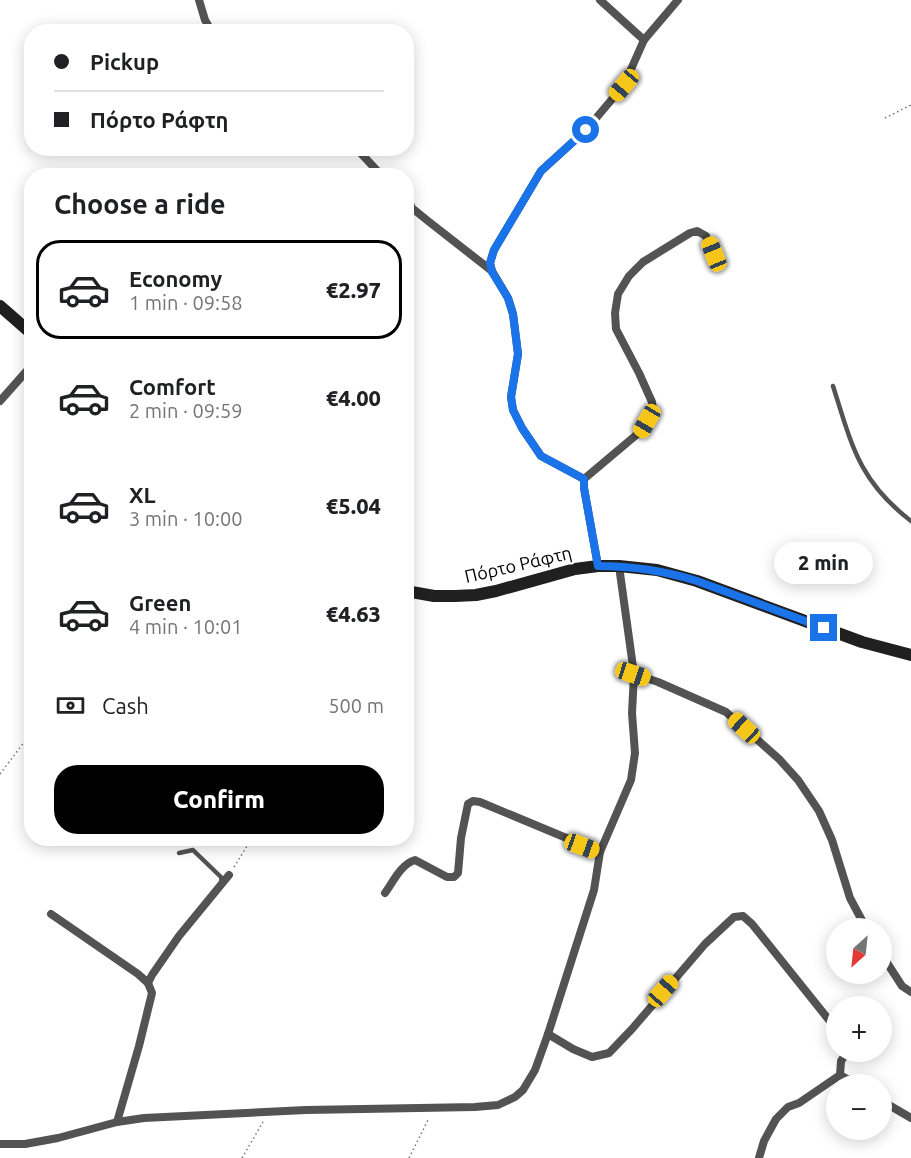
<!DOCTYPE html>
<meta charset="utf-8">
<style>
body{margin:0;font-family:Ubuntu,sans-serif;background:#f2f2f2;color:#202124;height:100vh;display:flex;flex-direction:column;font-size:22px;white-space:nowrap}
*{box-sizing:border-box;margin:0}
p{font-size:20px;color:#757577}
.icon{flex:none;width:33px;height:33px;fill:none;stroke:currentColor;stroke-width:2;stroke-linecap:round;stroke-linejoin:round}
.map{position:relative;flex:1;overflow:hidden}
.drawer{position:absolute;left:24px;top:168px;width:390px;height:678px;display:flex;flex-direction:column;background:#fff;border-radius:24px;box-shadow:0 3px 15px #0003}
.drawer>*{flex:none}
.top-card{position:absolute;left:24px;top:24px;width:390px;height:132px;border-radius:24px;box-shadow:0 3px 15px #0003;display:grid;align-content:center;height:132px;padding:0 30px;background:#fff}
.needle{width:39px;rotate:207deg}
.tools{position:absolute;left:826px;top:918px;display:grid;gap:12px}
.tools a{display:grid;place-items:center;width:66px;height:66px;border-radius:50%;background:#fff;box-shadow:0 3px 15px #0003;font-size:30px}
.end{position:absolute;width:27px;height:27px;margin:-14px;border:8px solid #1a73e8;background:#fff;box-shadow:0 0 0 3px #fff}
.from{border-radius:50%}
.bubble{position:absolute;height:42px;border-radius:21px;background:#fff;box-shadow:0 3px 15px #0003;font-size:20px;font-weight:800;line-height:42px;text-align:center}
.car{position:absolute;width:18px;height:36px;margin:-18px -9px;border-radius:8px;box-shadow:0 0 4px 2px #0007;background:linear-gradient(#f5c518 24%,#345 0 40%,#f5c518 0 76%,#345 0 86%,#f5c518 0)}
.top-card b{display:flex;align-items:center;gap:21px;height:57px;font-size:22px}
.top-card b+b{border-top:2px solid #e0e0e0}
.top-card i{width:15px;height:15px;background:#202124}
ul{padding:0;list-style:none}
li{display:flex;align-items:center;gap:18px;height:99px;margin:0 12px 9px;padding:0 18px;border:3px solid transparent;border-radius:24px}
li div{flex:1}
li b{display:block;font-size:22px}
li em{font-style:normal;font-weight:800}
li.active{border-color:#000}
li>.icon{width:54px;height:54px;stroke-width:1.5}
h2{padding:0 30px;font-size:27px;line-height:72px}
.pay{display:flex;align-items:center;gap:15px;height:66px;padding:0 30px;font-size:22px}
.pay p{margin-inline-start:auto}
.button{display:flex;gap:12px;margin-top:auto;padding:12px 30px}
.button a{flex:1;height:69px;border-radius:24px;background:#000;color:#fff;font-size:24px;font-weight:800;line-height:69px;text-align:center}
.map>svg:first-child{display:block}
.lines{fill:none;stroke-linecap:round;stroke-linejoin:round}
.path{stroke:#757575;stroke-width:1.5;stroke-dasharray:1.5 3;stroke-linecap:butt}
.lane{stroke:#535353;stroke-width:4.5}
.street{stroke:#535353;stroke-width:8}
.secondary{stroke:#202020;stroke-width:12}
.route{stroke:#1a73e8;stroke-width:8}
.labels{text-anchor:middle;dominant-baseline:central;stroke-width:4.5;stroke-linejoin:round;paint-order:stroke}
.street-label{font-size:18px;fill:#000;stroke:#fff}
</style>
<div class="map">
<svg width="911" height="1158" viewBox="0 0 911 1158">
<rect width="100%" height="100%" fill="#fff"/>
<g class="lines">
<!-- path -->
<g class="path">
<path d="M885,118L911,105"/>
<path d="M0,774L25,741"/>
<path d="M234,867L252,838"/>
<path d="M242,1158L263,1122"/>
<path d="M409,1158L429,1118"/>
</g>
<!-- lane -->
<g class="lane">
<path d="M833,386C852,446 859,481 911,521"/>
<path d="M179,853L193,850L196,853L221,877L222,884"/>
</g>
<!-- street -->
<g class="street">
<path d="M199,0L205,20L212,32"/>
<path d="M600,0L644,40"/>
<path d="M356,148L382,176"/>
<path d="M406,200L409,201L412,208L428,221L492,271"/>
<path d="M0,401L32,365"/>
<path d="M584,479L641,431L653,411L652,402L639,373L616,329L615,313L618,294L629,276L643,262L690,233L697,231L706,236L713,254"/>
<path d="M598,566L584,488V479L541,456L522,428L513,410L511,397L518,354L513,314L508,298L492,271L490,263L494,250L541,171L586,130L624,85L644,40L678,0"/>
<path d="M634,674L658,682L726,712L779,759L798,780L819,811L832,840L850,898L866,928"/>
<path d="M385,893C393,882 401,864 415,860L447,877H454L458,873L461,838L468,804L473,801L480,802L600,852"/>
<path d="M51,914L138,974L148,983L152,993L139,1046L117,1122"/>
<path d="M882,955L902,986L911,992"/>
<path d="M148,983L152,975L179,936L229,875"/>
<path d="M548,1034L573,1049L592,1057L609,1053L632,1029L705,944L734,917L743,916L752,924L837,1030"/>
<path d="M840,1075L841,1061L847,1052"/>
<path d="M882,1101L911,1118"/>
<path d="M0,1144H25L58,1138L117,1122L144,1118L306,1110L475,1107L498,1105L515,1097L523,1090L535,1070L548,1034L594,890L600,852L631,780L635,753L632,713L634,674L619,566"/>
<path d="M759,1158L764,1141L776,1119L788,1107L799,1103L840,1075L856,1084"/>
</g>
<!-- secondary -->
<g class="secondary">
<path d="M0,306L32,334"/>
<path d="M406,591L434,596H455L476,595L496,591L575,569L598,566H619L657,570L697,581L862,642L911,655"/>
</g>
</g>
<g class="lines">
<!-- route -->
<path class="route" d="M586,130L541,171L494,250L490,263L492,272L508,298L513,314L518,354L511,397L513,410L522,428L541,456L584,479V488L598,566C632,566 665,571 697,581L824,628"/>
</g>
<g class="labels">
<!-- street labels -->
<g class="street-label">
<text transform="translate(518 564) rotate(-13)">Πόρτο Ράφτη</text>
</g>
</g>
</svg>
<div class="tools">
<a><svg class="needle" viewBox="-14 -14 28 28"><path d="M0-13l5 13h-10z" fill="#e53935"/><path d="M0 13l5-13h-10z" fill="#757577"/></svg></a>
<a>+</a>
<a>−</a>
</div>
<i class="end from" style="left:586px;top:130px"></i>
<i class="end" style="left:824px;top:628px"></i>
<div class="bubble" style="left:774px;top:542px;width:99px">2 min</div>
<i class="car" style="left:624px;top:85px;rotate:220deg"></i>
<i class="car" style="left:714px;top:254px;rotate:338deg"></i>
<i class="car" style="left:647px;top:421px;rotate:210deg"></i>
<i class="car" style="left:633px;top:674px;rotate:108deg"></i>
<i class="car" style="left:744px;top:728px;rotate:313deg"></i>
<i class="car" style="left:582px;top:846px;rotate:110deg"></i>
<i class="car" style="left:663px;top:991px;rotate:41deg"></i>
<div class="top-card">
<b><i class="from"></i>Pickup</b>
<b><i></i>Πόρτο Ράφτη</b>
</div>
<section class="drawer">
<h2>Choose a ride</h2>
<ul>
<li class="active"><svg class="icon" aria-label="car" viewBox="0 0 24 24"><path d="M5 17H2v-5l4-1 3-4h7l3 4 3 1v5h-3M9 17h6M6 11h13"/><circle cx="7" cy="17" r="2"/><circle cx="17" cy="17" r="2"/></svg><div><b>Economy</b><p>1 min · 09:58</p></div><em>€2.97</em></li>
<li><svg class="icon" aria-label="car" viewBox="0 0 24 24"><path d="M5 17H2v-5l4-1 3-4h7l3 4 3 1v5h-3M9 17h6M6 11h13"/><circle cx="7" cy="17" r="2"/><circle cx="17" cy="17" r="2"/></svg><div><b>Comfort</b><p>2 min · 09:59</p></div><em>€4.00</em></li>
<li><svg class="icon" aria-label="car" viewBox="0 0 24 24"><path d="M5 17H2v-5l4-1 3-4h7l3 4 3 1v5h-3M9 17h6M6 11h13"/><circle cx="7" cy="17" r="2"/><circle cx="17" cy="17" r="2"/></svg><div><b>XL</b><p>3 min · 10:00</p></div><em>€5.04</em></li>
<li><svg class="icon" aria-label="car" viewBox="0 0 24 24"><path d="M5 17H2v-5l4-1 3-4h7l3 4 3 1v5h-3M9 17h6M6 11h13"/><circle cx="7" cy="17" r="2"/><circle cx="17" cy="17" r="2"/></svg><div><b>Green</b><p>4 min · 10:01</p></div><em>€4.63</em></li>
</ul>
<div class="pay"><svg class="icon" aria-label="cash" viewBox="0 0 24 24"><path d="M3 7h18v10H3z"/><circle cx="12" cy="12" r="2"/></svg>Cash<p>500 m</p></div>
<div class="button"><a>Confirm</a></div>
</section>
</div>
